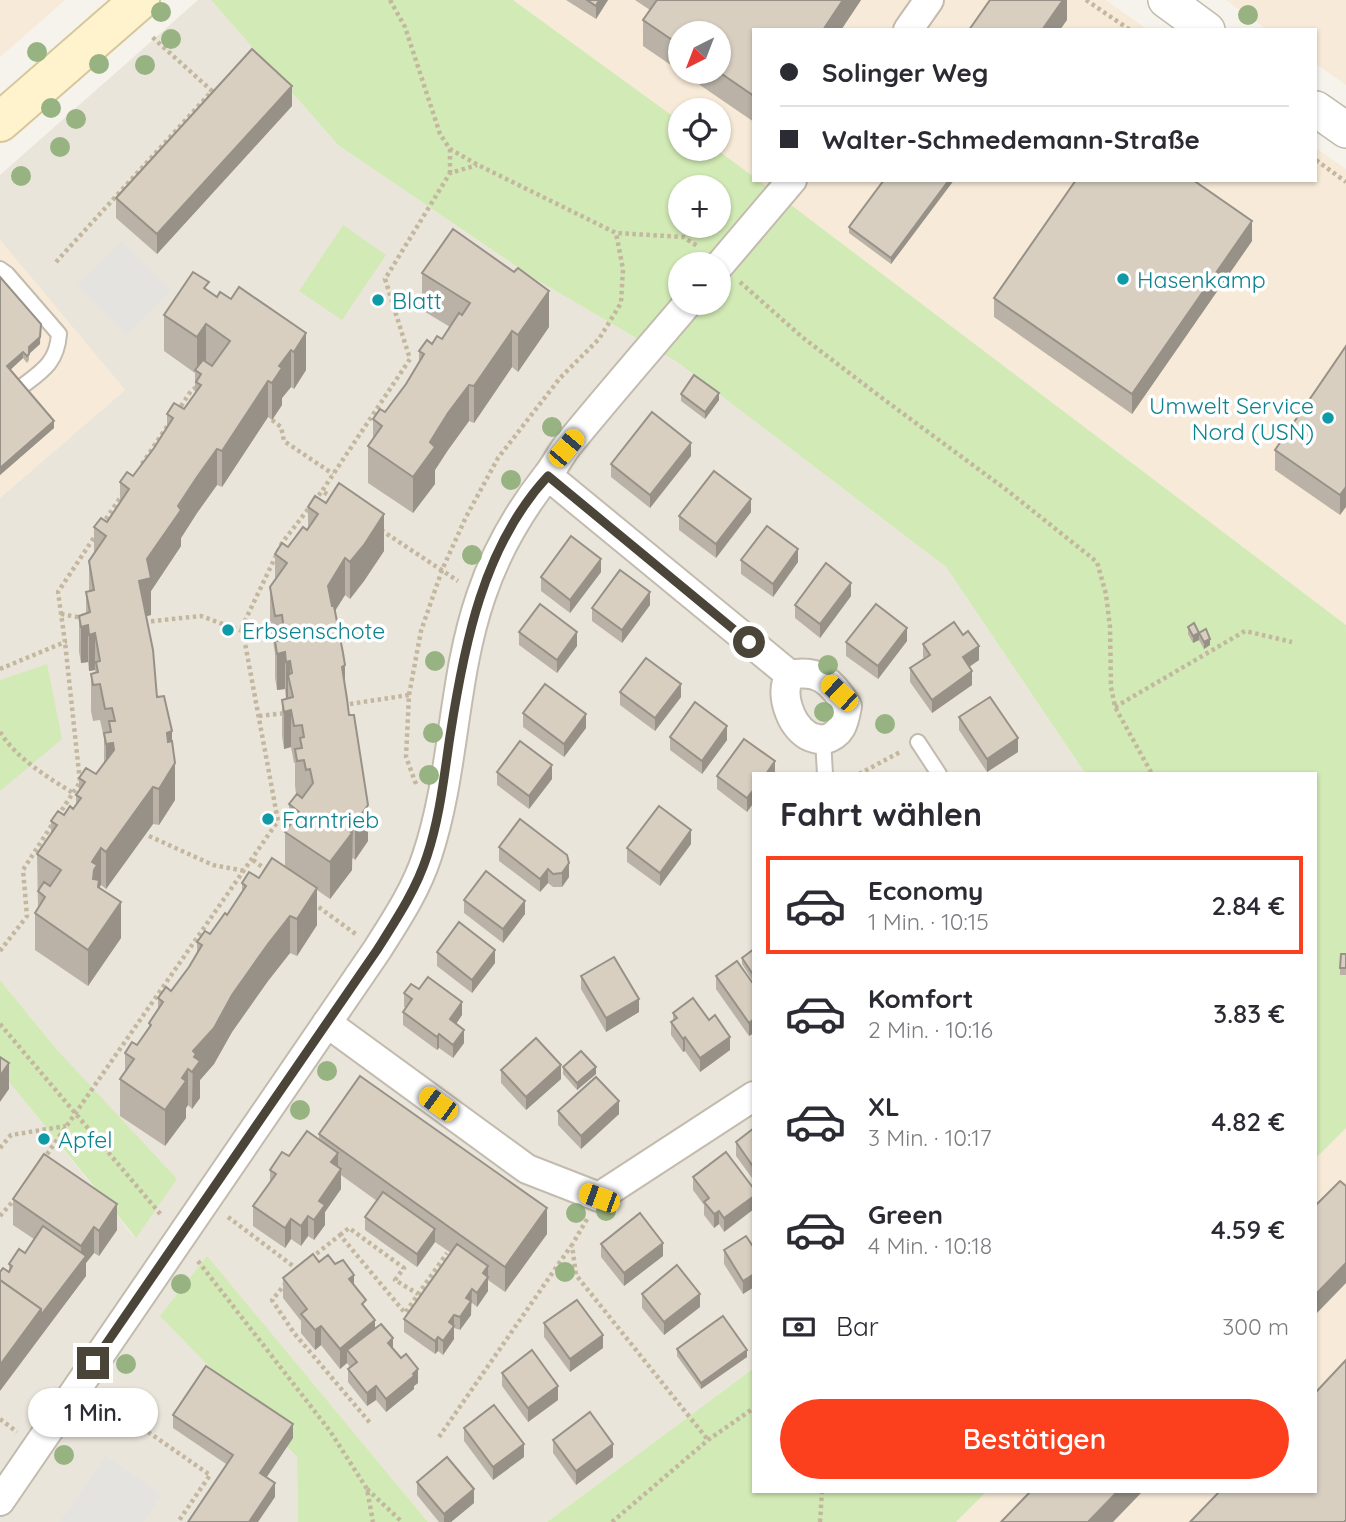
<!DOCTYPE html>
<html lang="de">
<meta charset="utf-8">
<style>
body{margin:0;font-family:Quicksand,sans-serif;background:#f7f7f7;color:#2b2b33;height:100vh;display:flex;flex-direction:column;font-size:26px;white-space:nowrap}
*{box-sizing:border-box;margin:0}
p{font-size:23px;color:#7c7c81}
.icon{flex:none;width:38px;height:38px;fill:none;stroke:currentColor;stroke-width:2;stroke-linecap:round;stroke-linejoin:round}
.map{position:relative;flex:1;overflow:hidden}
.details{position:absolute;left:752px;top:772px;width:565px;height:721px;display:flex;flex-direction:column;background:#fff;border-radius:0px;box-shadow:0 2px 5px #0004}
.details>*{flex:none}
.banner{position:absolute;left:752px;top:28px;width:565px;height:154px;border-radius:0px;box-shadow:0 2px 5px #0004;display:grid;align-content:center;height:154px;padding:0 28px;background:#fff}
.needle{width:46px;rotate:222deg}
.tools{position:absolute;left:668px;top:21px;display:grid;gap:14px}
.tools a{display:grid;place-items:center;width:63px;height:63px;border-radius:50%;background:#fff;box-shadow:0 2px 5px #0004;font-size:35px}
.end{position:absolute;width:32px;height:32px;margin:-16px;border:9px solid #4b4439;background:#fff;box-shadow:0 0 0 4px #fff}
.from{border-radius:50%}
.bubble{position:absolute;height:49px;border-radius:24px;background:#fff;box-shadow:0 2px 5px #0004;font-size:23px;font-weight:600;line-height:49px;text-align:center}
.car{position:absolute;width:21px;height:42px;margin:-21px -10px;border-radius:9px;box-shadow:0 0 5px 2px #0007;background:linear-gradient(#f5c518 24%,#345 0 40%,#f5c518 0 76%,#345 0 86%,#f5c518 0)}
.banner b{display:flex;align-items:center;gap:24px;height:66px;font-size:26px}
.banner b+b{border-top:2px solid #e1e1e2}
.banner i{width:18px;height:18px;background:#2b2b33}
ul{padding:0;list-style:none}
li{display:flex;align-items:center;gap:21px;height:98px;margin:0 14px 10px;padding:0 14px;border:4px solid transparent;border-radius:0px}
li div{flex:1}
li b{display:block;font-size:26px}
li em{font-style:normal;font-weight:600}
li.current{border-color:#fc3f1d}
li>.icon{width:63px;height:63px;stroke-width:1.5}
h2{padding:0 28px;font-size:32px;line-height:84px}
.pay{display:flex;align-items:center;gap:18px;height:77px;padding:0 28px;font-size:26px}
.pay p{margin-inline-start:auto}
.cta{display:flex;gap:14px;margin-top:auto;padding:14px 28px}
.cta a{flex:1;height:80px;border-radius:42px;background:#fc3f1d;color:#fff;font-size:28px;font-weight:600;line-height:80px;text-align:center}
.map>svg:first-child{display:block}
.residential{fill:#eae5da}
.commercial{fill:#f7ead8;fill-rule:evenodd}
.green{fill:#d2eab5;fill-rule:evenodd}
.parking{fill:#e5e3e0}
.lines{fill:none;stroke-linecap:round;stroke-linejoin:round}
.service-casing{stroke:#c2bbae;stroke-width:18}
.minor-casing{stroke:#c2bbae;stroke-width:32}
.tertiary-casing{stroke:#c2bbae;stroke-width:38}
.secondary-casing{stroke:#d6c79b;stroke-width:42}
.path{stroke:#c4b79f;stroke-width:4.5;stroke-dasharray:3.5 3.5;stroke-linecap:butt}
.service{stroke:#fff;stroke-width:14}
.minor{stroke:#fff;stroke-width:28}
.tertiary{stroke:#fff;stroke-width:35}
.secondary{stroke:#fff3cd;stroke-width:38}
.tree{fill:#97b381}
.wall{fill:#bab2a6;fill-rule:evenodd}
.shaded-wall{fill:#979187}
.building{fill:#d8cfc1;stroke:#979187;stroke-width:2}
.route{stroke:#4b4439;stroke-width:9}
.culture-dot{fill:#0f9aa8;stroke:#fff;stroke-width:2.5}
.labels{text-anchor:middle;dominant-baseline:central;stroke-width:7;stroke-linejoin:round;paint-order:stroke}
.culture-label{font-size:23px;fill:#0d838f;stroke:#fff;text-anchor:start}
</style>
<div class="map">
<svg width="1346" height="1522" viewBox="0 0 1346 1522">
<rect width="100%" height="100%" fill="#f6f3ec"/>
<!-- residential -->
<path class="residential" d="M198,0H211L338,145L532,277L677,362L946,567L1085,773L754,774V1368L547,1522H428L207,1257L246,1406L297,1457L298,1522H0V1071L135,1238L58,1051L0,980V498L125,390L0,240V175Z"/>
<!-- commercial -->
<g class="commercial">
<path d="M0,0H65L0,57Z"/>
<path d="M513,0H1106L1148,30H754V177L716,149H719V110H681V122ZM681,33H719V72H681Z"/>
<path d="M1226,0H1346V85L1316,64V30H1268Z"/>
<path d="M1316,148L1346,169V625L758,180H1316Z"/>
<path d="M0,240L125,390L0,498Z"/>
<path d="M1346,1128V1522H956L987,1491H1316V1158Z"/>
</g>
<!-- green -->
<g class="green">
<path d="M211,0H513L681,122V149H716L754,177V180H758L1346,625V1128L1316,1158V774L1085,773L946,567L677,362L532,277L338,145ZM681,187H719V226H681ZM681,264H719V303H681Z"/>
<path d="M343,225L386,255L342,320L299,291Z"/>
<path d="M47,664L62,739L0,791V680Z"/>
<path d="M0,980L58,1051L177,1179L136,1238L0,1071Z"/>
<path d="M207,1256L428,1522H298L297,1457L160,1316Z"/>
<path d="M754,1368V1491H987L956,1522H547Z"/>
</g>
<!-- parking -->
<g class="parking">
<path d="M122,241L171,290L127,335L77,285Z"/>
<path d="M106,1456L162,1495L144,1522H60Z"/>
</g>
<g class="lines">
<!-- service casing -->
<g class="service-casing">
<g id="service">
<path d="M0,269L7,274L59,334C57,363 42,371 20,388"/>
<path d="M823,740L825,774"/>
<path d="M918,742L939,774"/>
</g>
</g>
<!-- minor casing -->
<g class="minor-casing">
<g id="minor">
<path d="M908,30L929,0"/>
<path d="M719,266L792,180"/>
<path d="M548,476L790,675C779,693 790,724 807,735C811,738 818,739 823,740C842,735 844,723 847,706C832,682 819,669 790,675"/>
<path d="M327,1023L527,1169L599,1197L754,1096"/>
<path d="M0,1501L377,950C396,920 416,890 427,856C455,772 452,680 481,596C496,551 518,513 547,476C555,466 560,455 568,445C607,397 648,350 688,303"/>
</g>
</g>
<!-- tertiary casing -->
<g class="tertiary-casing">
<g id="tertiary">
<path d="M1166,0L1207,30"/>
<path d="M1316,109L1346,130"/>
</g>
</g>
<!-- secondary casing -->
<g class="secondary-casing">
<path id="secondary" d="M0,122L140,0"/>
</g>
<!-- path -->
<g class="path">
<path d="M390,0L405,27L440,134L450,149L478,165L616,233L683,237L699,247"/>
<path d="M1086,0L1130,30"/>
<path d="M450,149V173"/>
<path d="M1316,160L1346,182"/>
<path d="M56,262L212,91L150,35"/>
<path d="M740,282L802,337L886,401L1008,491L1097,562L1106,594L1110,627L1111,687L1115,707L1152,774"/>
<path d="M177,412L191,391L198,386"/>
<path d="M272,420L281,427L284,441L333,474"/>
<path d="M142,464L170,422"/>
<path d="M333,498L322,491L410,359L385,279L450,173L477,165"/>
<path d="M102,525L122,495"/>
<path d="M381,530L458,581"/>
<path d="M61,614L83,618"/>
<path d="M144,622L201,616L242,631"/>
<path d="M0,669L65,642L58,592L97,533"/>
<path d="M343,705L409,695"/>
<path d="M1115,707L1245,631L1292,642"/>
<path d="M259,716L286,713"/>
<path d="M0,732C17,759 46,776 73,793"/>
<path d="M859,774L902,751"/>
<path d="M416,784L406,757L409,695L421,631L442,570L466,517L498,458L560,378L599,339L621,303L623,269L616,233"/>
<path d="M58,816L80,782L65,642"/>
<path d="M149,836L213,865L245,871"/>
<path d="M253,860L269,872"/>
<path d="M313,903L357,935"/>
<path d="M0,951L27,916L23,870L53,823"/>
<path d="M0,1024L162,1216"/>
<path d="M0,1148L11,1135L66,1126"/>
<path d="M43,1160L278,821L242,627L282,543L322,491"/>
<path d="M0,1216L15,1199"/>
<path d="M228,1217L297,1269L296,1271"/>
<path d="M587,1219L572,1245L576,1275L708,1440"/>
<path d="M340,1235L349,1228L404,1268L395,1280L418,1294"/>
<path d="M311,1258L340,1235L405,1313L447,1253"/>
<path d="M198,1261L330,1431L367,1489L373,1522"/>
<path d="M286,1283L272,1300L294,1333L371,1424"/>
<path d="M102,1400L210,1475L178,1522"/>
<path d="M0,1419L17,1432"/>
<path d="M439,1437L571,1246"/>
<path d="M367,1489L402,1522"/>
<path d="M612,1522L708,1440L754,1408"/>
<path d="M820,1522L822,1491"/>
</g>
<!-- service -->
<use href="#service" class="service"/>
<!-- minor -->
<use href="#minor" class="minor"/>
<!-- tertiary -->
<use href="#tertiary" class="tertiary"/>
<!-- secondary -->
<use href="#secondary" class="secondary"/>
</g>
<!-- trees -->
<g class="tree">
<circle cx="161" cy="12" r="10"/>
<circle cx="1248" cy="15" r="10"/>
<circle cx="171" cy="39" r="10"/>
<circle cx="37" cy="52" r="10"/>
<circle cx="99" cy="64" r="10"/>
<circle cx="145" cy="65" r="10"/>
<circle cx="51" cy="108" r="10"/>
<circle cx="76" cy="119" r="10"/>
<circle cx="60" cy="147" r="10"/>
<circle cx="21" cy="176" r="10"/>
<circle cx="552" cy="427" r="10"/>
<circle cx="511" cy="480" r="10"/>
<circle cx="472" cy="555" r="10"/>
<circle cx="435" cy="661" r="10"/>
<circle cx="828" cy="665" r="10"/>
<circle cx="824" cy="712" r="10"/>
<circle cx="885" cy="724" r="10"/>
<circle cx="433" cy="733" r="10"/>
<circle cx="429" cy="775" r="10"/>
<circle cx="327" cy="1071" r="10"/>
<circle cx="300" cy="1110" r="10"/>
<circle cx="606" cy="1211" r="10"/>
<circle cx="576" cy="1213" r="10"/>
<circle cx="565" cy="1272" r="10"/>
<circle cx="181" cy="1284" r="10"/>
<circle cx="126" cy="1364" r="10"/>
<circle cx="64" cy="1455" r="10"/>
</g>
<!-- wall -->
<g class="wall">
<path d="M566,0H608L596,19Z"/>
<path d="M635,0H861L841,30H754V122L643,46V20L650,10ZM681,33L719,72H681Z"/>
<path d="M292,106L157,254L116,218V198Z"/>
<path d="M954,180L891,264L849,233V227Z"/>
<path d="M1252,241L1132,414L994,317V298Z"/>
<path d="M422,273L549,327L518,372L512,367L474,423L469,421L448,450L435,470V484L413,513L368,483V446L373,440V419L385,412L406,384L419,362V351L442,339L450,327L422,310Z"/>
<path d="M0,277L40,344L29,354V360L27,363L23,358L10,370L54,428L0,475Z"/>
<path d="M209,291L217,297L231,299L306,333V370L294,389L291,387L282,398V405L272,420L268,417L222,487L217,485L197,513L181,538V546L151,591V615L146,616L157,697L172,744L175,800L159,825L153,824L106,889L101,885L99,887L121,938L88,986L35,950V913L38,909L37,854L51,833V821L64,815L73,809L76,804V795L79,791V778L96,774L104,764V738L100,720L93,721L91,711V674L96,673L95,670L89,671L88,662L81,663L79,652V616L86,613V592L89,591V561L94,553V527L107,522L120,502V482L133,476L154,448L167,427V414L184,409L195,393V373L164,351V315Z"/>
<path d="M1346,346L1340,515L1275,470V450Z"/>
<path d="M681,394L719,400L705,419L681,401Z"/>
<path d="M691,456L650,508L611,477V464Z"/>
<path d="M308,507L384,551L364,581L350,599L345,595L335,611L345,689L368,841L355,860L353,858L352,859V870L330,899L317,890V925L297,956L290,953L268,981L232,1032L214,1064L200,1080V1098L192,1109L188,1105L186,1108V1118L165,1146L120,1116V1079L125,1073V1053L137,1045L149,1028V1023L158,1009V998L171,991L189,967L197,954V942L210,934L227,915L242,893V883L259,878L285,867V832L289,826V804L296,794L295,786V763H294L291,747L284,749L282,736V700L286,699L285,689L277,690L275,678V653L270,624V587L275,579V554L288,547L308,528Z"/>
<path d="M751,512L716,558L679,530V516Z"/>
<path d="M741,560L798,562L773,597L741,574Z"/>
<path d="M601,572L570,613L541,591V577Z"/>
<path d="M851,596L820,638L795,618V605Z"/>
<path d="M650,605L622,643L592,621V608Z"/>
<path d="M1188,627L1199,640L1193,643L1188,634Z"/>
<path d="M519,632L577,646L557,673L519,645Z"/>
<path d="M1199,633L1210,645L1204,649L1199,640Z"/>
<path d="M907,641L878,679L846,656V642Z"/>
<path d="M923,644L979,660L969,667L972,685L932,713L910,682V668L924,659L923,657Z"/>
<path d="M620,692L681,697L655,731L620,705Z"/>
<path d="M523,713L586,728L564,757L523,727Z"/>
<path d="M959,717L1018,752L987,772L959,730Z"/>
<path d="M670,737L727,740L702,774L670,750Z"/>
<path d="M497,772L552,779L529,809L497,785Z"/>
<path d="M775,774L747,812L717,789V776Z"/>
<path d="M520,819L569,877L562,887H553L548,883L540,892L499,861V847Z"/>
<path d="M691,844L660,886L627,862V848Z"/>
<path d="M464,900L525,914L503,943L464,913Z"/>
<path d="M754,949V983L742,964V958Z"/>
<path d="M437,952L495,963L472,993L437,966Z"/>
<path d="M1346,954V975H1340V968Z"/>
<path d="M581,976L639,1012L606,1032L581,989Z"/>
<path d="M716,976L754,985L749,1036L716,989Z"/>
<path d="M419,989L462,1015L456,1024L464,1043L453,1058L439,1048L437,1050L403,1025V1012L406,1008L404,1007V993Z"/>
<path d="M673,1013L730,1050L700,1072L685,1051L683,1052L671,1035V1022L673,1021Z"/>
<path d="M563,1067L596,1074L577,1090L563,1074Z"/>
<path d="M501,1070L561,1079L526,1110L501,1083Z"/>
<path d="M558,1111L619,1114L581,1149L558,1125Z"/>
<path d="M754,1128L752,1178L736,1156V1142Z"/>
<path d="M319,1134L547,1234L505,1292L488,1280V1291L477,1307L472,1303L471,1304V1315L460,1330L454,1328V1339L443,1355L438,1351L435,1354L404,1332V1319L451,1253L435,1242L417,1267L365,1230V1217L377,1201L341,1175V1189L325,1212V1225L314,1240L308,1236L301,1246L291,1239L285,1248L253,1226V1206L270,1183V1170L289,1156L319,1140Z"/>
<path d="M726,1152L724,1232L719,1224L714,1228L704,1215V1205L693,1190V1177Z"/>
<path d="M13,1199L117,1230L99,1256L94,1253L86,1263V1276L41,1335L9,1272V1264L25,1253L34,1239L13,1225Z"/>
<path d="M601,1244L663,1256L624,1286L601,1257Z"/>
<path d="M754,1248V1287L743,1294L724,1264V1250Z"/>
<path d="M319,1262L354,1286L375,1328L393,1349L418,1383L414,1386V1389L386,1412L376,1400L367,1406L348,1382V1369L350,1367L347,1363L340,1369L321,1345L315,1350L301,1333V1321L283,1298V1278Z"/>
<path d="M642,1294L700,1307L664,1335L642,1308Z"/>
<path d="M544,1323L603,1348L570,1372L544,1337Z"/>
<path d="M677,1349L747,1357L701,1389L677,1356Z"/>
<path d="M502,1373L558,1400L528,1422L502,1386Z"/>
<path d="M173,1415L293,1438L266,1478L275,1497L173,1428Z"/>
<path d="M464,1428L524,1457L493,1480L464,1441Z"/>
<path d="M553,1440L613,1457L576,1485L553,1453Z"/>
<path d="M417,1482L474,1503L451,1522H439L417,1495Z"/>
</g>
<!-- shaded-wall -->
<g class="shaded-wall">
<path d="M599,0H608L596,19V6Z"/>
<path d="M843,0H861L841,30H823Z"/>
<path d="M1063,0H1067V20L1060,30H1042Z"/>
<path d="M292,86V106L157,254V234Z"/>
<path d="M949,180H954L891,264V258Z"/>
<path d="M1252,221V241L1132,414V394Z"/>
<path d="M549,291V327L518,372V335Z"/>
<path d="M41,324L40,344L29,354V347Z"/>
<path d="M206,324V361L198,372H197V337Z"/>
<path d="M512,331V367L474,423V386Z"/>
<path d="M306,333V370L294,389V352Z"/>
<path d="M291,350V387L282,398V405L272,420V383L279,366Z"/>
<path d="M23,352V358L7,373V366Z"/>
<path d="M268,381V417L222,487V451Z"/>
<path d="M469,385V421L448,450L435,470V484L413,513V477L430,442L448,413Z"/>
<path d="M719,393V400L705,419V412Z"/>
<path d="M54,421V428L0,475V468Z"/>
<path d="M691,443V456L650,508V495Z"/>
<path d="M217,449V485L197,513L181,538V546L151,591V615L139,618V581L147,559L197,477Z"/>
<path d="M1346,487V507L1340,515V495Z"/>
<path d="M751,499V512L716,558V544Z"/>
<path d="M384,514V551L364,581L350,599V562Z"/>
<path d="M798,549V562L773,597V584Z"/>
<path d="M345,558V595L328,622V586Z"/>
<path d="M601,559V572L570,613V600Z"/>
<path d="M851,583V596L820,638V624Z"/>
<path d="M650,592V605L622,643V630Z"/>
<path d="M88,625V662L81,663V627Z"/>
<path d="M907,628V641L878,679V666Z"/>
<path d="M577,632V646L557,673V660Z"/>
<path d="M95,633V670L89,671V635Z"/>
<path d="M1199,633V640L1193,643V636Z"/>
<path d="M1210,639V645L1204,649V642Z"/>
<path d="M979,646V660L963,671V657Z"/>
<path d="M285,652V689L277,690V654Z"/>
<path d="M290,661V686L288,675V698L286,699V662Z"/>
<path d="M345,665V702L342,667Z"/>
<path d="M972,671V685L932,713V700Z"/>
<path d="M681,684V697L655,731V718Z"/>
<path d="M291,710V747L284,749V712Z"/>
<path d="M586,714V728L564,757V744Z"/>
<path d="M727,726V740L702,774V761Z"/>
<path d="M172,731V767L167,733Z"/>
<path d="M1018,738V752L987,772V759Z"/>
<path d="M113,743V780L106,781V744Z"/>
<path d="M775,761V774H766Z"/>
<path d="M175,763V800L159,825V789Z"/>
<path d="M552,765V779L529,809V796Z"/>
<path d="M153,787V824L106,889V852Z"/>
<path d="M754,789V802L747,812V798Z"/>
<path d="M368,805V841L355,860V823Z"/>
<path d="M353,821L352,870L330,899V862L347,829Z"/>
<path d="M691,830V844L660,886V873Z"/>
<path d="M101,848V885L99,888L94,906L92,862Z"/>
<path d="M569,863V877L562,887V873Z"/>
<path d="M548,869V883L540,892V879Z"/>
<path d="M317,888V925L297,956V919Z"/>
<path d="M525,901V914L503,943V929Z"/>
<path d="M121,902V938L88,986V950Z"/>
<path d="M290,916V953L268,981L232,1032L214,1064L200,1080V1098L192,1109L193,1051L268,944Z"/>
<path d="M495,950V963L472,993V980Z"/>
<path d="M639,999V1012L606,1032V1018Z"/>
<path d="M462,1002V1015L450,1033V1019Z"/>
<path d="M754,1019V1033L749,1036V1023Z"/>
<path d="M464,1030V1043L453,1058V1045Z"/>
<path d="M439,1034V1048L437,1050V1037Z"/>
<path d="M685,1037V1051L683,1052V1039Z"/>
<path d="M730,1037V1050L700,1072V1058Z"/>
<path d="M9,1063V1089L0,1102V1076Z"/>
<path d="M561,1065V1079L526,1110V1097Z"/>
<path d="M596,1067V1074L577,1090V1083Z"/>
<path d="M188,1069V1105L186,1108V1118L165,1146V1110L182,1078Z"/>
<path d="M619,1101V1114L581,1149V1136Z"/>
<path d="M338,1153V1173L331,1162Z"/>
<path d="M754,1163V1177L752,1178V1165Z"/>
<path d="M341,1169V1189L325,1212V1225L314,1240V1220L319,1201Z"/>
<path d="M754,1196V1209L724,1232V1218Z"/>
<path d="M117,1204V1230L99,1256V1231Z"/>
<path d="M547,1208V1234L505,1292V1267Z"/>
<path d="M719,1211V1224L714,1228V1214Z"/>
<path d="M308,1216V1236L301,1246V1226Z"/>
<path d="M291,1219V1239L285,1248V1228Z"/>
<path d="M94,1227V1253L86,1263V1276L0,1391V1365L41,1309L81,1263V1246Z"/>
<path d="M435,1229V1242L417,1267V1254Z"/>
<path d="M663,1243V1256L624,1286V1273Z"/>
<path d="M1346,1263V1283L1316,1314V1294Z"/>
<path d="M488,1266V1291L477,1307V1293L483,1273Z"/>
<path d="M754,1274V1287L743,1294V1281Z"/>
<path d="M354,1275V1295L349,1279Z"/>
<path d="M472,1289L471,1315L460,1330V1317L466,1298Z"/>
<path d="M700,1294V1307L664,1335V1322Z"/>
<path d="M454,1315V1339L443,1355V1341L449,1322Z"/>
<path d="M375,1320V1340L347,1350V1363L340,1369V1349Z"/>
<path d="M321,1326V1345L315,1350V1330Z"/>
<path d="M603,1335V1348L570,1372V1359Z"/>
<path d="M438,1337V1351L435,1354V1341Z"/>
<path d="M393,1338V1352L388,1343Z"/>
<path d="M747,1350V1357L701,1389V1383Z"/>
<path d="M418,1369V1383L414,1386V1389L386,1412V1399Z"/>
<path d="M376,1386V1400L367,1406V1393Z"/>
<path d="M558,1386V1400L528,1422V1408Z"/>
<path d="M293,1424V1438L260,1487V1473Z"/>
<path d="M524,1444V1457L493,1480V1467Z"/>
<path d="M613,1444V1457L576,1485V1471Z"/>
<path d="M275,1483V1497L258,1522H249Z"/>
<path d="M474,1489V1503L451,1522H444V1514Z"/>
<path d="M1118,1491H1143L1113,1522H1088Z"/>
</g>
<!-- building -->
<g class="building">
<path d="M587,0H599L596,6Z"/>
<path d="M657,0H843L823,30H754V96L719,72V33H681V46L643,20Z"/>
<path d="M990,0H1063L1042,30H969Z"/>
<path d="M252,49L292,86L157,234L116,198Z"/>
<path d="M884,180H949L891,258L849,227Z"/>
<path d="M1076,180H1193L1252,221L1132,394L994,298Z"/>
<path d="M453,229L514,272L518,268L549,291L518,335L512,331L474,386L469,385L448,413L430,442L435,447L413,477L368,446L382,426L373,419L380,409L385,412L406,384L424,354L419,351L427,340L432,344L437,336L442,339L459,313L462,315L470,303L422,273Z"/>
<path d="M193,272L209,282L204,288L217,297L220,292L231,299L239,287L306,333L294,352L291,350L279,366L282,368L272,383L268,381L222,451L217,449L197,477L178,506L181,510L147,559L151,578L139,581L153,650L157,697L164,696L172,731L167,733L168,742L172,741L175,763L159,789L153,787L106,852L101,848L92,862L97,865L94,870L93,879L99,880L98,887L121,902L88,950L35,913L45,897L38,891L44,882L50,886L61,870L37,854L57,825L51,821L58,811L64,815L70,806L73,809L81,798L76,795L85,782L79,778L86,768L96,774L114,750L113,743L106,744L104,733L111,732L109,721H115L112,708L105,709L100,684L93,685L91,674L98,672L96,662L100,661L95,633L89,635L88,625L81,627L79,616L90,612L86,592L94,590L89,561L106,536L94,527L101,518L107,522L129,489L120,482L127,472L133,476L154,448L173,418L167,414L174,403L184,409L201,385L196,382L201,374L195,370L203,360L212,366L230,341L206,324L197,337L164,315Z"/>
<path d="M0,277L41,324L40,337L29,347V354L27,356L23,352L7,366L54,421L0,468Z"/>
<path d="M1346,346V487L1340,495L1275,450Z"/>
<path d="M694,375L719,393L705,412L681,394Z"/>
<path d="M652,412L691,443L650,495L611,464Z"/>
<path d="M714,471L751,499L716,544L679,516Z"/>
<path d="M339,483L384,514L364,545L350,562L345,558L328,586L332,606H334L343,653L345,665L342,667L347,699L349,715H354L368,805L355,823L353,821L347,829L352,833L330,862L285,832L299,812L289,804L297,794L302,798L313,783L310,769L306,770L304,760L297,761L295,749L302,748L300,738L304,737L302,725L294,726L291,710L284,712L282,700L293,697L288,675L292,673L290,661L286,662L285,652L277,654L275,641L282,640L280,630H284L282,615L275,616L270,587L287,563L275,554L282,543L288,547L303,527L307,530L318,514L308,507L315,496L326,503Z"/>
<path d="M767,526L798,549L773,584L741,560Z"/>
<path d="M571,536L601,559L570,600L541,577Z"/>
<path d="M826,563L851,583L820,624L795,605Z"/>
<path d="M620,570L650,592L622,630L592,608Z"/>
<path d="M540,604L577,632L557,660L519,632Z"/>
<path d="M876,604L907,628L878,666L846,642Z"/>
<path d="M954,622L963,635L968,631L979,646L963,657L972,671L932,700L910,668L930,655L923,644Z"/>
<path d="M1194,623L1199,633L1193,636L1188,627Z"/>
<path d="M1206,629L1210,639L1204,642L1199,633Z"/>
<path d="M646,658L681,684L655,718L620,692Z"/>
<path d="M545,684L586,714L564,744L523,713Z"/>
<path d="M990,697L1018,738L987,759L959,717Z"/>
<path d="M695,702L727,726L702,761L670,737Z"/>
<path d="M744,739L775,761L766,774H754V789L747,798L717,776Z"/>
<path d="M520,741L552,765L529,796L497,772Z"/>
<path d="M659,806L691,830L660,873L627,848Z"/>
<path d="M520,819L567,855L569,863L562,873L553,874L548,869L540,879L499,847Z"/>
<path d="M272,858L317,888L297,919L290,916L268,944L232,995L214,1028L193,1051L196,1054L194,1057L200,1061L192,1072L188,1069L182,1078L186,1081L165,1110L120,1079L134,1059L125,1053L132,1042L137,1045L151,1025L149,1023L163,1002L158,998L166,987L171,991L189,967L202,945L197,942L205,931L210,934L225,913L227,915L246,886L242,883L249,872L259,878Z"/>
<path d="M486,871L525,901L503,929L464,900Z"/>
<path d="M459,922L495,950L472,980L437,952Z"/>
<path d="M754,949V976L742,958Z"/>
<path d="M1341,954H1346V968H1340Z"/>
<path d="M614,957L639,999L606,1018L581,976Z"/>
<path d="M737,961L754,985V1019L749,1023L716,976Z"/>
<path d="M428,977L462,1002L450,1019L464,1030L453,1045L439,1034L437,1037L403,1012L412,999L404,993L411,984L419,989Z"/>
<path d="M693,998L709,1020L715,1015L730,1037L700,1058L685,1037L683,1039L671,1022L677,1018L673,1013Z"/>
<path d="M536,1038L561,1065L526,1097L501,1070Z"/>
<path d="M581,1051L596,1067L577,1083L563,1067Z"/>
<path d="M0,1057L9,1063L0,1076Z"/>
<path d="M360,1076L547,1208L505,1267L319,1134Z"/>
<path d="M596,1077L619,1101L581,1136L558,1111Z"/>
<path d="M754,1128V1163L752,1165L736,1142Z"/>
<path d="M307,1131L338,1153L331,1162L341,1169L319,1201L325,1205L314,1220L308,1216L301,1226L291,1219L285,1228L253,1206L276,1174L270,1170L282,1152L289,1156Z"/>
<path d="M726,1152L754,1189V1196L724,1218L719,1211L714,1214L704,1202L709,1198L693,1177Z"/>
<path d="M44,1154L117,1204L99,1231L94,1227L81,1246L13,1199Z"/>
<path d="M1340,1181L1346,1186V1263L1316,1294V1205Z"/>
<path d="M383,1192L435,1229L417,1254L365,1217Z"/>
<path d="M640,1213L663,1243L624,1273L601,1244Z"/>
<path d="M43,1226L86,1256L41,1315V1309L0,1280V1272L3,1268L9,1272L12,1266L9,1264L19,1249L25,1253Z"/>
<path d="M746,1236L754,1248V1274L743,1281L724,1250Z"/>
<path d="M457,1244L488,1266L483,1273L488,1277L477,1293L472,1289L466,1298L471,1301L460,1317L454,1315L449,1322L454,1326L443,1341L438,1337L435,1341L404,1319Z"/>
<path d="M313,1254L319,1262L328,1255L335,1264L343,1260L354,1275L349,1279L366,1300L362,1304L375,1320L340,1349L321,1326L315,1330L301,1314L307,1309L283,1278Z"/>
<path d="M677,1265L700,1294L664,1322L642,1294Z"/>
<path d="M0,1280L41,1309L0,1365Z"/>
<path d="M577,1300L603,1335L570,1359L544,1323Z"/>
<path d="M723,1316L747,1350L701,1383L677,1349Z"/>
<path d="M381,1324L393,1338L388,1343L401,1358L406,1354L418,1369L413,1374L414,1376L386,1399L376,1386L367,1393L348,1369L357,1362L347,1350Z"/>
<path d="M532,1350L558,1386L528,1408L502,1373Z"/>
<path d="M1346,1360V1520L1344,1522H1190L1220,1491H1316V1392Z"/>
<path d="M206,1366L293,1424L260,1473L275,1483L249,1522H188L233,1455L173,1415Z"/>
<path d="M494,1405L524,1444L493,1467L464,1428Z"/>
<path d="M590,1412L613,1444L576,1471L553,1440Z"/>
<path d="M447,1457L474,1489L444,1514L417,1482Z"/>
<path d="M1031,1491H1118L1088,1522H1001Z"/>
</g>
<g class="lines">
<!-- route -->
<path class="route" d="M93,1363L377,950C396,920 416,890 427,856C440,817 444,776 450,736C464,645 483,546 548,476L749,642"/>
</g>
<!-- markers -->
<g class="culture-dot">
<circle cx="1123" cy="279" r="7"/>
<circle cx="378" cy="300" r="7"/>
<circle cx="1328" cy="418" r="7"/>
<circle cx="228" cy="630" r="7"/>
<circle cx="268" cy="819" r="7"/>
<circle cx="44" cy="1139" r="7"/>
</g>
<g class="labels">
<!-- culture labels -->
<g class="culture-label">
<text x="1137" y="279">Hasenkamp</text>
<text x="392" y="300">Blatt</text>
<text x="1314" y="405" text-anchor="end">Umwelt Service<tspan x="1314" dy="26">Nord (USN)</tspan></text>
<text x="242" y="630">Erbsenschote</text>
<text x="282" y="819">Farntrieb</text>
<text x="58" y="1139">Apfel</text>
</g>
</g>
</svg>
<div class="tools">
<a><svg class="needle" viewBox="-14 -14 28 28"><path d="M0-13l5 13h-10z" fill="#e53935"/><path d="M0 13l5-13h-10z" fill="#7c7c81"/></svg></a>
<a><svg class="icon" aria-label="locate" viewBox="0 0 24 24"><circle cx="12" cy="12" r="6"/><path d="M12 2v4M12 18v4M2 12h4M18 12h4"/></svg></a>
<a>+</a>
<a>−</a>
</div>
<i class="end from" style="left:749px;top:642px"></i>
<i class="end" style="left:93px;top:1363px"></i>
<div class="bubble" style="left:28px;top:1388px;width:130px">1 Min.</div>
<i class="car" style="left:566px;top:448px;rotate:40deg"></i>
<i class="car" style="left:839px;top:693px;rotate:313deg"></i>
<i class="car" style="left:438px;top:1104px;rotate:306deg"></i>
<i class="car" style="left:599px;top:1198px;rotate:290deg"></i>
<div class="banner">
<b><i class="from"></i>Solinger Weg</b>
<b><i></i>Walter-Schmedemann-Straße</b>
</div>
<section class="details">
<h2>Fahrt wählen</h2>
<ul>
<li class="current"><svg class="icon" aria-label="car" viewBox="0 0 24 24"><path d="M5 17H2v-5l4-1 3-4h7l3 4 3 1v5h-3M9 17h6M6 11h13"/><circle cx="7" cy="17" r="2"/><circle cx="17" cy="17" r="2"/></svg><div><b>Economy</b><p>1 Min. · 10:15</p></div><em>2.84 €</em></li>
<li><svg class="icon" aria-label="car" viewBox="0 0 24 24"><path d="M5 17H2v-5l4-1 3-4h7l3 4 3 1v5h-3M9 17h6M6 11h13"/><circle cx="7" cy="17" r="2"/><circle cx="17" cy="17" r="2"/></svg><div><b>Komfort</b><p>2 Min. · 10:16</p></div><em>3.83 €</em></li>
<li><svg class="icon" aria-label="car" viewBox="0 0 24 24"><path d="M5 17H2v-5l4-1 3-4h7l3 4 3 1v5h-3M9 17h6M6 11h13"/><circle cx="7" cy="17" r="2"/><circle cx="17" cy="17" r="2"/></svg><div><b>XL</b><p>3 Min. · 10:17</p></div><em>4.82 €</em></li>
<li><svg class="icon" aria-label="car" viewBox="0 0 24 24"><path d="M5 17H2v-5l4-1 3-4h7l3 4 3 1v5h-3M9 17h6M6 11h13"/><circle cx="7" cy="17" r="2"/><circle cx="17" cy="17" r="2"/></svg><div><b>Green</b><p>4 Min. · 10:18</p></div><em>4.59 €</em></li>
</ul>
<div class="pay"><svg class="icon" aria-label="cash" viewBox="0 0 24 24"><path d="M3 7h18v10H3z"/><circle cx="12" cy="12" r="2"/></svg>Bar<p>300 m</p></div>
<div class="cta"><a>Bestätigen</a></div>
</section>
</div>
